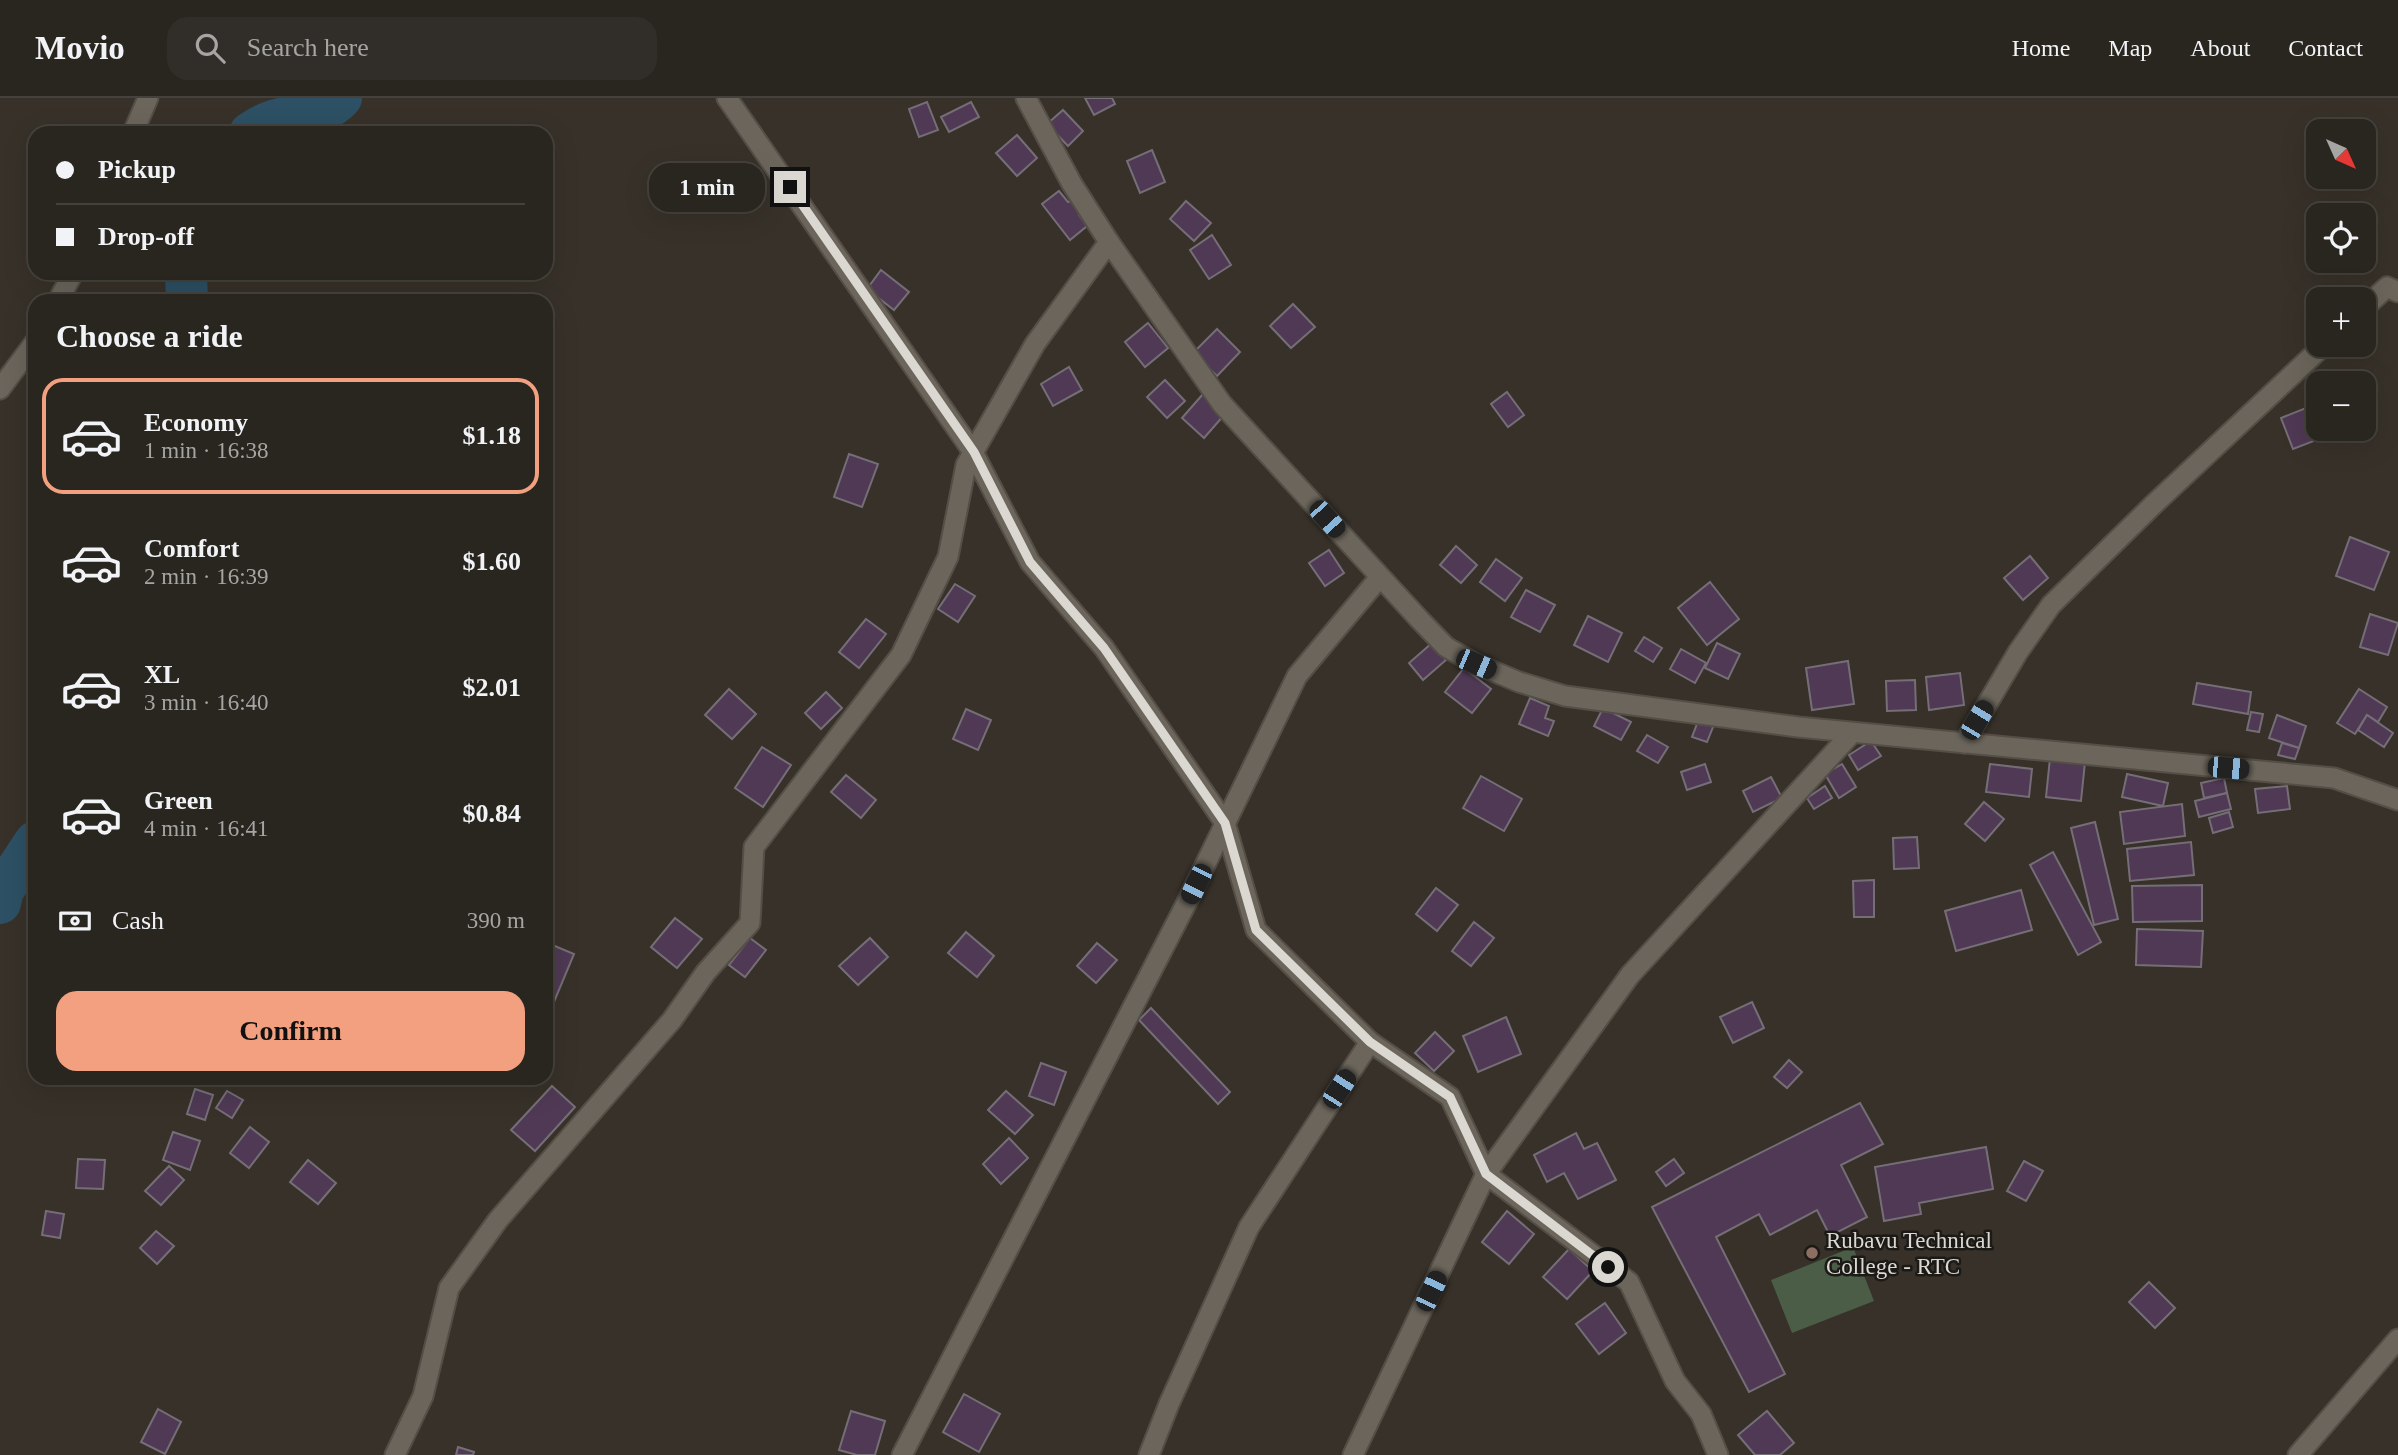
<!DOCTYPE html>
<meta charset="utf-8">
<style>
body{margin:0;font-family:Georgia,serif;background:#312d28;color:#f1f3f6;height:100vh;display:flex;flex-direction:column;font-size:26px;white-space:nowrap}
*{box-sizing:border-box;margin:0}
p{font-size:23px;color:#a5a5a4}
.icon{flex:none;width:38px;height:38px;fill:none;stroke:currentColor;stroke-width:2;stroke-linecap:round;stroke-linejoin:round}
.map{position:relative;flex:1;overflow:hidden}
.panel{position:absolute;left:28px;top:196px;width:525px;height:791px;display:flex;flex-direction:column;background:#29251f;border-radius:21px;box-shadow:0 7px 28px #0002,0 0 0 2px #45423d}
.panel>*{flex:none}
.top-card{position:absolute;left:28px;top:28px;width:525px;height:154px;border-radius:21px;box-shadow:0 7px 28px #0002,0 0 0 2px #45423d;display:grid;align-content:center;height:154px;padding:0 28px;background:#29251f}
.needle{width:46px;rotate:135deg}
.controls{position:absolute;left:2306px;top:21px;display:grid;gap:14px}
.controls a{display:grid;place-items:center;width:70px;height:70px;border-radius:14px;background:#29251f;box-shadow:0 7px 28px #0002,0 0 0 2px #45423d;font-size:35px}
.end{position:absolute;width:32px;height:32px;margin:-16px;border:9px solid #dbd7d1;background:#111;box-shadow:0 0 0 4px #111}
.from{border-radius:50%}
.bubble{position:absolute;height:49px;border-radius:21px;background:#29251f;box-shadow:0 7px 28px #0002,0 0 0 2px #45423d;font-size:23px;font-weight:600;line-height:49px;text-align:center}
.car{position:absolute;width:21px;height:42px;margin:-21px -10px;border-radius:9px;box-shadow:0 0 5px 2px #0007;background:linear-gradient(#222 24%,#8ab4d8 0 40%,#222 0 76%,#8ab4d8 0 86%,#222 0)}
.top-card b{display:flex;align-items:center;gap:24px;height:66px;font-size:26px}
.top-card b+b{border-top:2px solid #45423d}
.top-card i{width:18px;height:18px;background:#f1f3f6}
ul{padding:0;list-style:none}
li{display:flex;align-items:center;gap:21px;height:116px;margin:0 14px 10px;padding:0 14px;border:4px solid transparent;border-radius:21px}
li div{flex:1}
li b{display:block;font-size:26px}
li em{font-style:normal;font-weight:600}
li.current{border-color:#f2a07f}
li>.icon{width:63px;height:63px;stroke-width:1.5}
h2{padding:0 28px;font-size:32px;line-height:84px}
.pay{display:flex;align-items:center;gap:18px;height:77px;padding:0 28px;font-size:26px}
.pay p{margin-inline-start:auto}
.primary-button{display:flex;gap:14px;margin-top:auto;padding:14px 28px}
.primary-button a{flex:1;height:80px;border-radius:21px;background:#f2a07f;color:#111;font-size:28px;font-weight:600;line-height:80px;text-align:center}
header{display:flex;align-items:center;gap:42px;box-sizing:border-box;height:98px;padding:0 35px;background:#29251f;border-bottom:2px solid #45423d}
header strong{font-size:33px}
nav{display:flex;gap:38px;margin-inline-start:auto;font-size:24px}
.search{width:490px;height:63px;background:#312d28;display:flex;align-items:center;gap:18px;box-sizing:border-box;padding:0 24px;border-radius:21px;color:#a5a5a4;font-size:26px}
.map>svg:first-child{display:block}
.green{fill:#4b5d46}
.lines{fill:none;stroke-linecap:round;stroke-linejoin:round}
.river{stroke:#2d5064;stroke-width:42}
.building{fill:#4f3954;stroke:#756e77;stroke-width:2}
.street-casing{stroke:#544e47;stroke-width:23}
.street{stroke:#6b655b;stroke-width:19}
.route{stroke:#dbd7d1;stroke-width:9}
.education-dot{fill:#8d6e63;stroke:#1c1a16;stroke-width:2.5}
.labels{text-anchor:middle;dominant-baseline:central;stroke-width:5;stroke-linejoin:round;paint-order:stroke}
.poi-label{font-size:23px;fill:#dbd7d1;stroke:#1c1a16;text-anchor:start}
</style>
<header>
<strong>Movio</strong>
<div class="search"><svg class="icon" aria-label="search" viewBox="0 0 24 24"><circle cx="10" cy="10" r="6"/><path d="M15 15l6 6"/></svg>Search here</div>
<nav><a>Home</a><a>Map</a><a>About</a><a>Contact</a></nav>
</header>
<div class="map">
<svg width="2398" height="1357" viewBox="0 0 2398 1357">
<rect width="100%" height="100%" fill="#373129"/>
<!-- green -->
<path class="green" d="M1853,1149L1874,1203L1792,1235L1771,1182Z"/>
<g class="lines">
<!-- river -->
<g class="river">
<path d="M250,35C256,31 263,27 270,24C293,15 323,20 341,0"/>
<path d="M186,175L187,203"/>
<path d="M0,805L3,792L35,744"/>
</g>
</g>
<!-- building -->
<g class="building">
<path d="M1085,0H1112L1115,6L1094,17Z"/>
<path d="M927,4L938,32L919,39L909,11Z"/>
<path d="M971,4L979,19L949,34L941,19Z"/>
<path d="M1063,12L1083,33L1068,48L1047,26Z"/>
<path d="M1017,37L1037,60L1017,78L996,55Z"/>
<path d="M1152,52L1165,84L1140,95L1127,63Z"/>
<path d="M1059,93L1068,104L1076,101L1084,112L1079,117L1087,128L1070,142L1042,106Z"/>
<path d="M1186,103L1211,125L1194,143L1170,121Z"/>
<path d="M1212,137L1231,167L1209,181L1190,152Z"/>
<path d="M881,172L909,194L894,212L867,191Z"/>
<path d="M1293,206L1315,229L1291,250L1270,228Z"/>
<path d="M1148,225L1168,250L1145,269L1125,244Z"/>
<path d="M1217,231L1240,254L1217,278L1193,255Z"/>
<path d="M1069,269L1082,292L1053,308L1041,286Z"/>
<path d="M1165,282L1185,303L1167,320L1147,299Z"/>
<path d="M1507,294L1524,317L1508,329L1491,306Z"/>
<path d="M1203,296L1225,316L1204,340L1182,320Z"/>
<path d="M2306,310L2319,341L2293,351L2281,320Z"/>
<path d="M849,356L878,366L862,409L834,399Z"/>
<path d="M2350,439L2389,454L2374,492L2336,478Z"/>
<path d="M1456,448L1477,467L1461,485L1440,467Z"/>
<path d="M1329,452L1344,475L1325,488L1309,465Z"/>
<path d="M2030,458L2048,480L2023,502L2004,480Z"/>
<path d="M1496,461L1522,480L1505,503L1480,484Z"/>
<path d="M1710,484L1739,521L1707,547L1678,510Z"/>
<path d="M955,486L975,498L958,524L938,511Z"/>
<path d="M1526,492L1555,507L1540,534L1511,519Z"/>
<path d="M2370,516L2398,525L2388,557L2360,549Z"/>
<path d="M1588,518L1622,535L1608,564L1574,547Z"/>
<path d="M866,521L886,536L859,570L839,554Z"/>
<path d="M1644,539L1662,550L1653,564L1635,553Z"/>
<path d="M1432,545L1446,562L1423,582L1409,565Z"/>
<path d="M1717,545L1740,556L1728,581L1705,570Z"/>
<path d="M1681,551L1706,565L1695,585L1670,571Z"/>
<path d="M1848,563L1854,606L1812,612L1806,570Z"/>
<path d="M1464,570L1491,591L1472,615L1445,594Z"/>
<path d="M1960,575L1964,607L1929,612L1926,579Z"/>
<path d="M1915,582L1916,612L1887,613L1886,583Z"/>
<path d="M2197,585L2251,594L2248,616L2193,606Z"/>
<path d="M729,591L756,616L732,641L705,617Z"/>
<path d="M2359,591L2387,609L2378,624L2367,617L2355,636L2337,625Z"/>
<path d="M826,594L842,610L821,631L805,615Z"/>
<path d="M1530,600L1549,608L1545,620L1554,623L1548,638L1519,626Z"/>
<path d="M1603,610L1631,624L1621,642L1594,628Z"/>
<path d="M966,611L991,622L978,652L953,641Z"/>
<path d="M2251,614L2263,616L2259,634L2247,632Z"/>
<path d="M2277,617L2306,628L2299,650L2269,640Z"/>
<path d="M2367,617L2393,635L2384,649L2358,632Z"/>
<path d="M1700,618L1715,624L1707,644L1692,639Z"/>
<path d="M1647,637L1668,649L1658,665L1637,653Z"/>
<path d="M1871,643L1881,658L1858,672L1849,657Z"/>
<path d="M2282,645L2299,650L2295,661L2278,657Z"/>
<path d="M762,649L791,667L763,709L735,690Z"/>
<path d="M2050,660L2085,664L2081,703L2046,699Z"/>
<path d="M1705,666L1711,684L1687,692L1681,674Z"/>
<path d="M1842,666L1856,689L1839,700L1825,676Z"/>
<path d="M1990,666L2032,671L2029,699L1986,694Z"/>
<path d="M2127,676L2168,685L2163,708L2122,699Z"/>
<path d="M846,677L876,702L861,720L831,694Z"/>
<path d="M1481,678L1522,701L1504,733L1463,710Z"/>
<path d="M1771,679L1782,700L1753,714L1743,693Z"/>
<path d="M2224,680L2227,695L2204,700L2201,685Z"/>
<path d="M1825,688L1832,700L1814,711L1807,700Z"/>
<path d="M2287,688L2290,711L2258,715L2255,691Z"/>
<path d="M2227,695L2231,711L2199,719L2195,703Z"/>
<path d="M1984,704L2004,721L1985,743L1965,726Z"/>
<path d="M2182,706L2185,738L2124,746L2120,714Z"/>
<path d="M2229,714L2233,729L2213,735L2209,720Z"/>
<path d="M2095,724L2118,821L2094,827L2071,730Z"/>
<path d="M1917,739L1919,770L1894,771L1893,740Z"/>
<path d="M2191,744L2194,777L2130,783L2127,751Z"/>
<path d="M2053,754L2101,844L2078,857L2030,767Z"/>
<path d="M1874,782V819H1854L1853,783Z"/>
<path d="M2202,787V823L2133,824L2132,788Z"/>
<path d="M1436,790L1458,807L1437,833L1416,816Z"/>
<path d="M2021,792L2032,832L1956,853L1945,813Z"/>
<path d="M675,820L702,841L677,870L651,849Z"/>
<path d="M1474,824L1494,840L1471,868L1452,853Z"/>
<path d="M2137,831L2203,833L2201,869L2136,867Z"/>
<path d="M966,834L994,858L977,879L948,855Z"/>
<path d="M750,840L766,852L745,879L729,867Z"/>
<path d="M870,840L888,859L858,887L839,868Z"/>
<path d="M1097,845L1117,862L1096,885L1077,868Z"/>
<path d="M550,846L574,856L554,904L546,900V857Z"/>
<path d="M1752,904L1764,930L1733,945L1720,919Z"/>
<path d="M1151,910L1230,994L1218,1006L1139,922Z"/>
<path d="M1506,919L1521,956L1478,974L1463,938Z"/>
<path d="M1435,934L1454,953L1434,973L1415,955Z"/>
<path d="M1789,962L1802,974L1787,990L1774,979Z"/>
<path d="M1041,965L1066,974L1054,1007L1029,998Z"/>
<path d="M552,988L575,1009L535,1053L511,1032Z"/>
<path d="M195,991L213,997L205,1022L187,1016Z"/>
<path d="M227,993L243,1002L232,1020L216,1010Z"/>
<path d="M1006,993L1033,1017L1015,1036L988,1012Z"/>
<path d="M1860,1005L1883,1046L1841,1067L1867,1119L1830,1138L1817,1112L1770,1137L1759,1116L1716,1139L1785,1276L1749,1294L1652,1109Z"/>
<path d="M250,1029L269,1044L249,1070L230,1055Z"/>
<path d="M173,1034L200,1043L190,1072L163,1062Z"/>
<path d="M1576,1035L1584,1051L1597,1045L1616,1082L1578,1101L1564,1075L1547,1084L1534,1057Z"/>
<path d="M1009,1040L1028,1060L1001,1086L983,1066Z"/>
<path d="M1986,1049L1993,1091L1919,1105L1921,1116L1884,1123L1875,1069Z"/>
<path d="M78,1061L105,1062L103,1091L76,1090Z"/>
<path d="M1674,1061L1684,1075L1666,1088L1656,1074Z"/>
<path d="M308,1062L336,1085L318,1106L290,1084Z"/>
<path d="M2024,1063L2043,1073L2026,1103L2007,1093Z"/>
<path d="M169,1068L184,1082L161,1107L145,1093Z"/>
<path d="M46,1113L64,1116L60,1140L42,1137Z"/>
<path d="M1507,1113L1534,1136L1509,1166L1482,1144Z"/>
<path d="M156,1133L174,1148L157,1166L140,1150Z"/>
<path d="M1569,1151L1593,1173L1567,1201L1543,1179Z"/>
<path d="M2149,1184L2175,1210L2155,1230L2129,1204Z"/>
<path d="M1605,1205L1626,1235L1599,1256L1576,1226Z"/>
<path d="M964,1296L1000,1316L979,1354L943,1334Z"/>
<path d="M158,1311L181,1324L165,1356L141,1344Z"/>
<path d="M851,1313L885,1323L875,1357H857L839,1352Z"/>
<path d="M1767,1313L1794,1345L1780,1357H1755L1738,1337Z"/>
<path d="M458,1349L474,1354L473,1357H456Z"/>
</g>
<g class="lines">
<!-- street casing -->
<g class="street-casing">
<g id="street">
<path d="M727,0L973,354L1030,464L1104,550L1225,725L1256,832L1370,944L1450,999L1486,1076L1629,1184L1675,1283L1701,1316L1718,1357"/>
<path d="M1026,0L1072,86L1109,144L1222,306L1420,522L1446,549L1476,566L1519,584L1565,598L1798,629L2334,680L2398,702"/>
<path d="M133,35L148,0"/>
<path d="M58,203L73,175"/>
<path d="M2364,210L2387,189L2398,194"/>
<path d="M0,291L35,244"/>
<path d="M1964,645L2018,554L2051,507L2152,408L2324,247"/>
<path d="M395,1357L423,1298L449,1190L498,1122L672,922L706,874L750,825L754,749L901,557L948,459L966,367L1035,246L1109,144"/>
<path d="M902,1357L1186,806L1297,578L1380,479"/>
<path d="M1149,1357L1169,1306L1249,1129L1370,944"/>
<path d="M1353,1357L1486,1076L1630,877L1852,635"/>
<path d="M2298,1357L2398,1241"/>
</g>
</g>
<!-- street -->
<use href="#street" class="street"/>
</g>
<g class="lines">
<!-- route -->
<path class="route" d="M790,89L974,354L1030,464L1104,550L1225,725L1256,832L1370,944L1450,999L1486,1076L1608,1169"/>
</g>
<!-- markers -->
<circle class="education-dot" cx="1812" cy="1155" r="7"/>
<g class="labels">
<!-- poi labels -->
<g class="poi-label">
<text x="1826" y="1142">Rubavu Technical<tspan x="1826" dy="26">College - RTC</tspan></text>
</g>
</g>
</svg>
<div class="controls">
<a><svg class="needle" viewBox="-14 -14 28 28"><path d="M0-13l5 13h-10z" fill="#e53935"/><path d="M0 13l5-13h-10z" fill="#a5a5a4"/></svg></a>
<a><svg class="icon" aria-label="locate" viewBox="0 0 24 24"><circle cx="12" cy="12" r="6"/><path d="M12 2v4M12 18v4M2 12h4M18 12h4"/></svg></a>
<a>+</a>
<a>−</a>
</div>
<i class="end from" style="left:1608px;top:1169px"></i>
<i class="end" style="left:790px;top:89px"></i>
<div class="bubble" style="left:649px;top:65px;width:116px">1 min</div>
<i class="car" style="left:1327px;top:421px;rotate:138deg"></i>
<i class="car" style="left:1476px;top:566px;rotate:113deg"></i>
<i class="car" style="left:1977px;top:622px;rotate:31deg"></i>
<i class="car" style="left:2228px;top:670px;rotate:95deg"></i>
<i class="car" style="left:1196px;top:786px;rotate:206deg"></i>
<i class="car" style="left:1339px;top:991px;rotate:33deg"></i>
<i class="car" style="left:1431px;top:1193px;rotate:25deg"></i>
<div class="top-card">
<b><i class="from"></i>Pickup</b>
<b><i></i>Drop-off</b>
</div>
<section class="panel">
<h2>Choose a ride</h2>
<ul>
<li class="current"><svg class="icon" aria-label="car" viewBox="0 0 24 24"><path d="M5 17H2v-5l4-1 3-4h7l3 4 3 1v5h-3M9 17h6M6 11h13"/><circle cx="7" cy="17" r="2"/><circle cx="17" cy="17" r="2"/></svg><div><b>Economy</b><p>1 min · 16:38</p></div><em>$1.18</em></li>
<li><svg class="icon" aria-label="car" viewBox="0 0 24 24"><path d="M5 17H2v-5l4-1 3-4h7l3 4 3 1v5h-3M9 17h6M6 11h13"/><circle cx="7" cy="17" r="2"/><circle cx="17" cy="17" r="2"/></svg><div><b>Comfort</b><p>2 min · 16:39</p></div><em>$1.60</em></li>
<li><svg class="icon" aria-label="car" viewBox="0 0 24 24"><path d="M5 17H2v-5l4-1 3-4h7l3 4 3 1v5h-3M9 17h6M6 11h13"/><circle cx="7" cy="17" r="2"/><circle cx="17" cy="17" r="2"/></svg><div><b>XL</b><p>3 min · 16:40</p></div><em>$2.01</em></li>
<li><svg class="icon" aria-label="car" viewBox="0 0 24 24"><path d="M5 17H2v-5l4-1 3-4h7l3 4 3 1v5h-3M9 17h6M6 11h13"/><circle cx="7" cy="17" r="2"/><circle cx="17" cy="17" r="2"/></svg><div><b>Green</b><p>4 min · 16:41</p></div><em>$0.84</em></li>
</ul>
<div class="pay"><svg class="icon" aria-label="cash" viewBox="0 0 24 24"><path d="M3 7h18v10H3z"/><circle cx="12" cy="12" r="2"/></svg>Cash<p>390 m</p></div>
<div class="primary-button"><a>Confirm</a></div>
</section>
</div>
